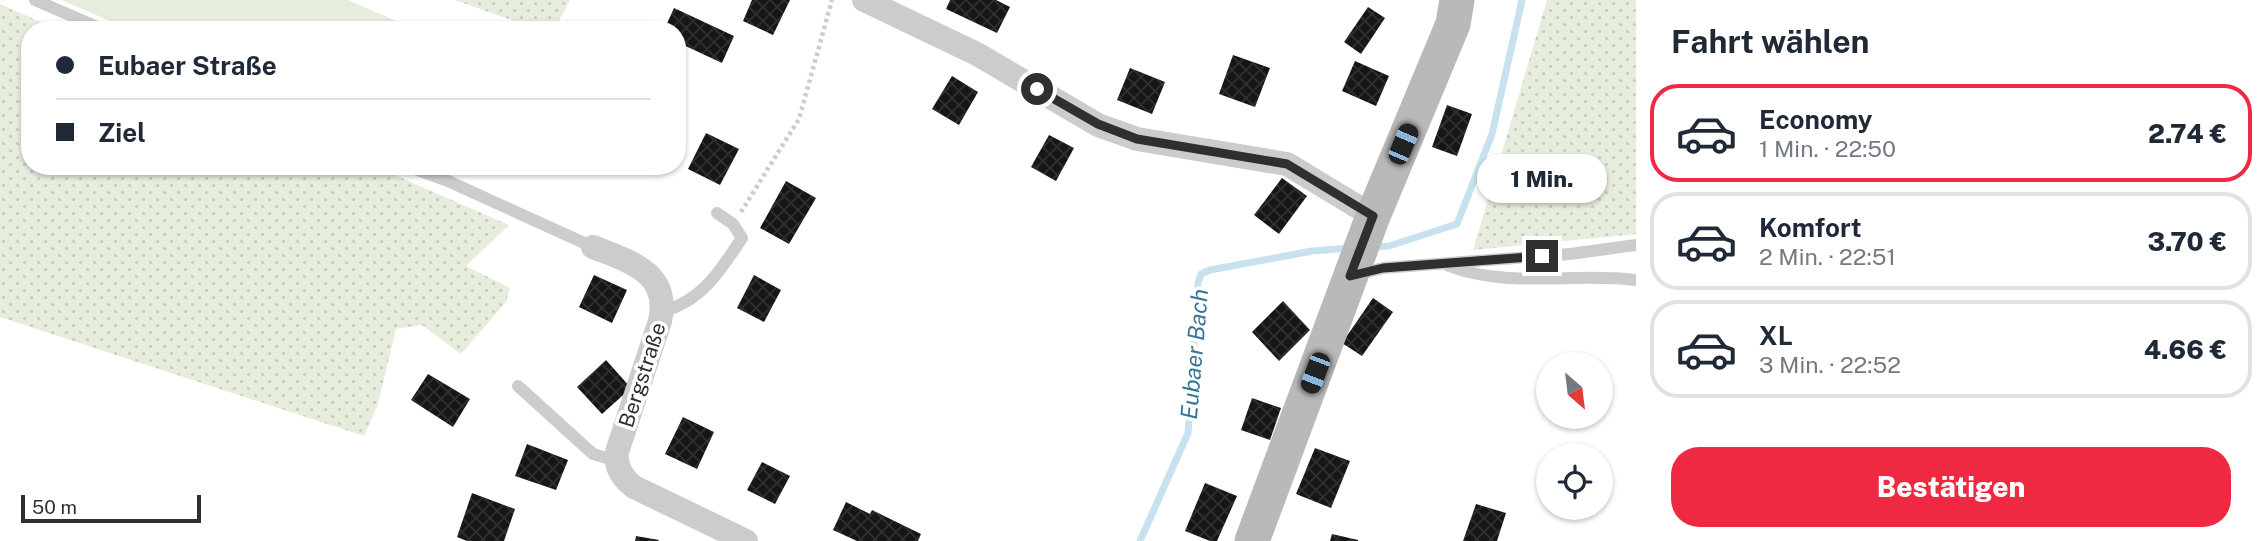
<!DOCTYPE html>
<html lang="de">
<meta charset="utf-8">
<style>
body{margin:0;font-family:"Public Sans",sans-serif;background:#f6f6f7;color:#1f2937;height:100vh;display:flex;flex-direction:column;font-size:26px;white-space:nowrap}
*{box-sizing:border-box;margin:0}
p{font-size:23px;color:#747a83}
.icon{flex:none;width:38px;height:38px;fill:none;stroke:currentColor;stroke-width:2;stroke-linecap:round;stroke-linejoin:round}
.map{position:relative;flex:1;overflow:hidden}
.details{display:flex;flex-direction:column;background:#fff;width:630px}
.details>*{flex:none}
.banner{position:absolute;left:21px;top:21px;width:665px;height:154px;border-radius:28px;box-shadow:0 2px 5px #0004;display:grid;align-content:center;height:154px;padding:0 35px;background:#fff}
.needle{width:46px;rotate:152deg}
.buttons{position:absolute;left:1536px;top:352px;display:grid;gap:14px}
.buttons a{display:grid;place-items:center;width:77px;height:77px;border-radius:50%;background:#fff;box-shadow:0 2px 5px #0004;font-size:35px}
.scale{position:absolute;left:21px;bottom:18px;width:180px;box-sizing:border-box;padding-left:7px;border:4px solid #2f2f2f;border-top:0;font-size:19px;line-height:24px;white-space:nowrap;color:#2f2f2f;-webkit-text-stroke:5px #fff;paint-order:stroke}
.end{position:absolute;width:32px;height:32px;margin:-16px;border:9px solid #2f2f2f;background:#fff;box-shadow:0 0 0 4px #fff}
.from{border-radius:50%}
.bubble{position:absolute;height:49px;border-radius:24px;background:#fff;box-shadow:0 2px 5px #0004;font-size:23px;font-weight:800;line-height:49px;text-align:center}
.car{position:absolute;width:21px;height:42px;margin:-21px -10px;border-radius:9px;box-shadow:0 0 5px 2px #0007;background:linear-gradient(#222 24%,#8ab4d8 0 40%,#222 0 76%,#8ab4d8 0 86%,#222 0)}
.banner b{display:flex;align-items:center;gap:24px;height:66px;font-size:26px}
.banner b+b{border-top:2px solid #e0e1e3}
.banner i{width:18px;height:18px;background:#1f2937}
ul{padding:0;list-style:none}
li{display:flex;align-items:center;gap:21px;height:98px;margin:0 14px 10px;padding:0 21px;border:4px solid #e0e1e3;border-radius:28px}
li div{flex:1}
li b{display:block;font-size:26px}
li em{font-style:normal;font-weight:800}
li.active{border-color:#ef2941}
li>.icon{width:63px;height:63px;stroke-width:1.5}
h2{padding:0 35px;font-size:32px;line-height:84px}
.primary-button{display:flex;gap:14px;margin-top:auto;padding:14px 35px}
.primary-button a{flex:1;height:80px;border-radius:28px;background:#ef2941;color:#fff;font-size:28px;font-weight:800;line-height:80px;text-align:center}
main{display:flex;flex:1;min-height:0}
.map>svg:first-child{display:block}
.grass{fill:url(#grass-dots)}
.green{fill:#e6eddd}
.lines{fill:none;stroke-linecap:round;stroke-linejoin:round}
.stream{stroke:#c8e1ee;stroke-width:7}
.building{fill:url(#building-cross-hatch)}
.path{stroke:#ccc;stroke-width:4.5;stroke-dasharray:3.5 3.5;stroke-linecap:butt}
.lane{stroke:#ccc;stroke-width:12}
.street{stroke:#ccc;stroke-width:24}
.secondary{stroke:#b9b9b9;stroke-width:35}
.route{stroke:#2f2f2f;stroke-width:9}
.labels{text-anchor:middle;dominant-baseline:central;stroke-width:7;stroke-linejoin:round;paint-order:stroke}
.street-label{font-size:21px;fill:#2f2f2f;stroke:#fff}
.water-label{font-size:23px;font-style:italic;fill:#387696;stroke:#fff}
</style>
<main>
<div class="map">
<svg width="1636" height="541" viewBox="0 0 1636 541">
<defs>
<pattern id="grass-dots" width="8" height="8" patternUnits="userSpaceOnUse" patternTransform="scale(1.75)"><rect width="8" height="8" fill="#e6eddd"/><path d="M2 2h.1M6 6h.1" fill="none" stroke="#c6ccbe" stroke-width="1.8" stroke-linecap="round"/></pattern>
<pattern id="building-cross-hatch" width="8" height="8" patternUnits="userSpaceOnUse" patternTransform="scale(1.75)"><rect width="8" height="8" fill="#161616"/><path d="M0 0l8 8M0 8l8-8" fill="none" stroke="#303030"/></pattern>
</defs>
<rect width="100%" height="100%" fill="#fff"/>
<!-- grass -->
<g class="grass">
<path d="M455,0H570L554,30H540Z"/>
<path d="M1547,0H1636V234L1473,250Z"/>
<path d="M0,4L59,30H30V166H374L509,225L466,266L510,288L506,302L461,354L422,325L396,329L378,404L364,436L0,317Z"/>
</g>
<!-- green -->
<path class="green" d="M61,0H348L396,21L404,30H131Z"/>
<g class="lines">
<!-- stream -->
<g class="stream">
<path d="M1373,247L1389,246L1457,224L1492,134L1522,0"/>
<path d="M1140,541L1188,433L1198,283L1201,274L1210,270L1312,251L1350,248"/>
</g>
</g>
<!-- building -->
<g class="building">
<path d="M752,0H790L773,35L743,21Z"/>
<path d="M950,0H996L1010,7L997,33L946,9Z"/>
<path d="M1368,7L1385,18L1361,54L1344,42Z"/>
<path d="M674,8L734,36L722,63L677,42V30H664Z"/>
<path d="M1233,55L1270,68L1255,107L1219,94Z"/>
<path d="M1355,61L1389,76L1376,106L1342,91Z"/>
<path d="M1130,68L1165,82L1152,114L1117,100Z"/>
<path d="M952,76L978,92L959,125L932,109Z"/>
<path d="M1447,105L1472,114L1457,156L1432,147Z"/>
<path d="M706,133L739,149L720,185L688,169Z"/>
<path d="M1049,135L1074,148L1056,181L1031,167Z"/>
<path d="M1282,178L1307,196L1279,234L1254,215Z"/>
<path d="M786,181L816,198L789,244L760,228Z"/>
<path d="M594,275L627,290L612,323L579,307Z"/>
<path d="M754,275L781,290L764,322L737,308Z"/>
<path d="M1373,298L1393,312L1362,356L1342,343Z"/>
<path d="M1283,301L1310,330L1279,361L1252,332Z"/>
<path d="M606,360L631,388L602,414L577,387Z"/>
<path d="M428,374L470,399L453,427L411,400Z"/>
<path d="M1252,398L1281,408L1270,440L1241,430Z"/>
<path d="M683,417L714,432L697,469L665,454Z"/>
<path d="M527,444L568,460L556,490L515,476Z"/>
<path d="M1315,448L1350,461L1331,508L1296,494Z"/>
<path d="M762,462L790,476L775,504L747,490Z"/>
<path d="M1205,483L1237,496L1217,541H1210L1185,531Z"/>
<path d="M472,493L515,509L504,541H467L457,537Z"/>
<path d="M846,502L870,514L872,510L921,534L918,541H857L833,530Z"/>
<path d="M1476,504L1506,513L1497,541H1463Z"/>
<path d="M1332,534L1358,540V541H1330Z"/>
<path d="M636,536L659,540L658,541H635Z"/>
</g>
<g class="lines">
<!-- path -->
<path class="path" d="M741,212L799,119L832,0"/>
<!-- lane -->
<g class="lane">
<path d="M35,0L104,30"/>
<path d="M407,166L448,181L593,247"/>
<path d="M1449,266C1509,289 1574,272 1636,280"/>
<path d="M1355,275L1383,268L1570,254L1636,245"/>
<path d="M662,312C703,300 720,271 742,238L733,224L717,213"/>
<path d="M518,386L593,454L617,461"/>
</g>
<!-- street -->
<g class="street">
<path d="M864,0L977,54L1098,125L1137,139L1287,164L1373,216"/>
<path d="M593,247C628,261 671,272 660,321L617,452C615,467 622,478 634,487L746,541"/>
</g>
<!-- secondary -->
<path class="secondary" d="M1252,541L1373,216L1453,24L1457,0"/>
</g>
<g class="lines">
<!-- route -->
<path class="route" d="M1037,89L1098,124L1137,139L1287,164L1373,216L1350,276L1383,268L1542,256"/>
</g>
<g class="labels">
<!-- street labels -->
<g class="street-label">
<text transform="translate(642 375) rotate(-72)">Bergstraße</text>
</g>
<!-- water labels -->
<g class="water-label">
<text transform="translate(1194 354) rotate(-85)">Eubaer Bach</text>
</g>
</g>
</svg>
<div class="buttons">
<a><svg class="needle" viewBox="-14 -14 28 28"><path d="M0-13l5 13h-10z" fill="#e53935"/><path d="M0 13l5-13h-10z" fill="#747a83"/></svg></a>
<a><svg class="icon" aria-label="locate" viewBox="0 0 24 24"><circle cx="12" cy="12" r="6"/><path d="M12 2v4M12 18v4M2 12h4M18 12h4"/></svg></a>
</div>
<div class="scale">50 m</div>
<i class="end from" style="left:1037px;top:89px"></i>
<i class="end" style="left:1542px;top:256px"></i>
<div class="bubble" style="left:1477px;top:154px;width:130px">1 Min.</div>
<i class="car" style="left:1403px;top:144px;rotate:23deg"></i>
<i class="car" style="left:1315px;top:373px;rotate:201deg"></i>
<div class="banner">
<b><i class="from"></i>Eubaer Straße</b>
<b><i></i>Ziel</b>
</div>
</div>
<section class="details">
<h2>Fahrt wählen</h2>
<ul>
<li class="active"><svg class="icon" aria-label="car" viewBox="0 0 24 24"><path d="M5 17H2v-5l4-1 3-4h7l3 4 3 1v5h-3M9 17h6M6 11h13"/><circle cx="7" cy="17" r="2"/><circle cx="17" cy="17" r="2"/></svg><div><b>Economy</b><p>1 Min. · 22:50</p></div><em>2.74 €</em></li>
<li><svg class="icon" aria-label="car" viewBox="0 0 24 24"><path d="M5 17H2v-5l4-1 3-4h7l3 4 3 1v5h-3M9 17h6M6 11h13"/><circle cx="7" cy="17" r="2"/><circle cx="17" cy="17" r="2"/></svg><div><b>Komfort</b><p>2 Min. · 22:51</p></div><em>3.70 €</em></li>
<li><svg class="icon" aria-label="car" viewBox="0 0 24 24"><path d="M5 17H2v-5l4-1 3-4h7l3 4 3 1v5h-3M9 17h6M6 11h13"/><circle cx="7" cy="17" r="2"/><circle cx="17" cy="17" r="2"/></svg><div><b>XL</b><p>3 Min. · 22:52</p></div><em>4.66 €</em></li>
</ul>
<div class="primary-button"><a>Bestätigen</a></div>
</section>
</main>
